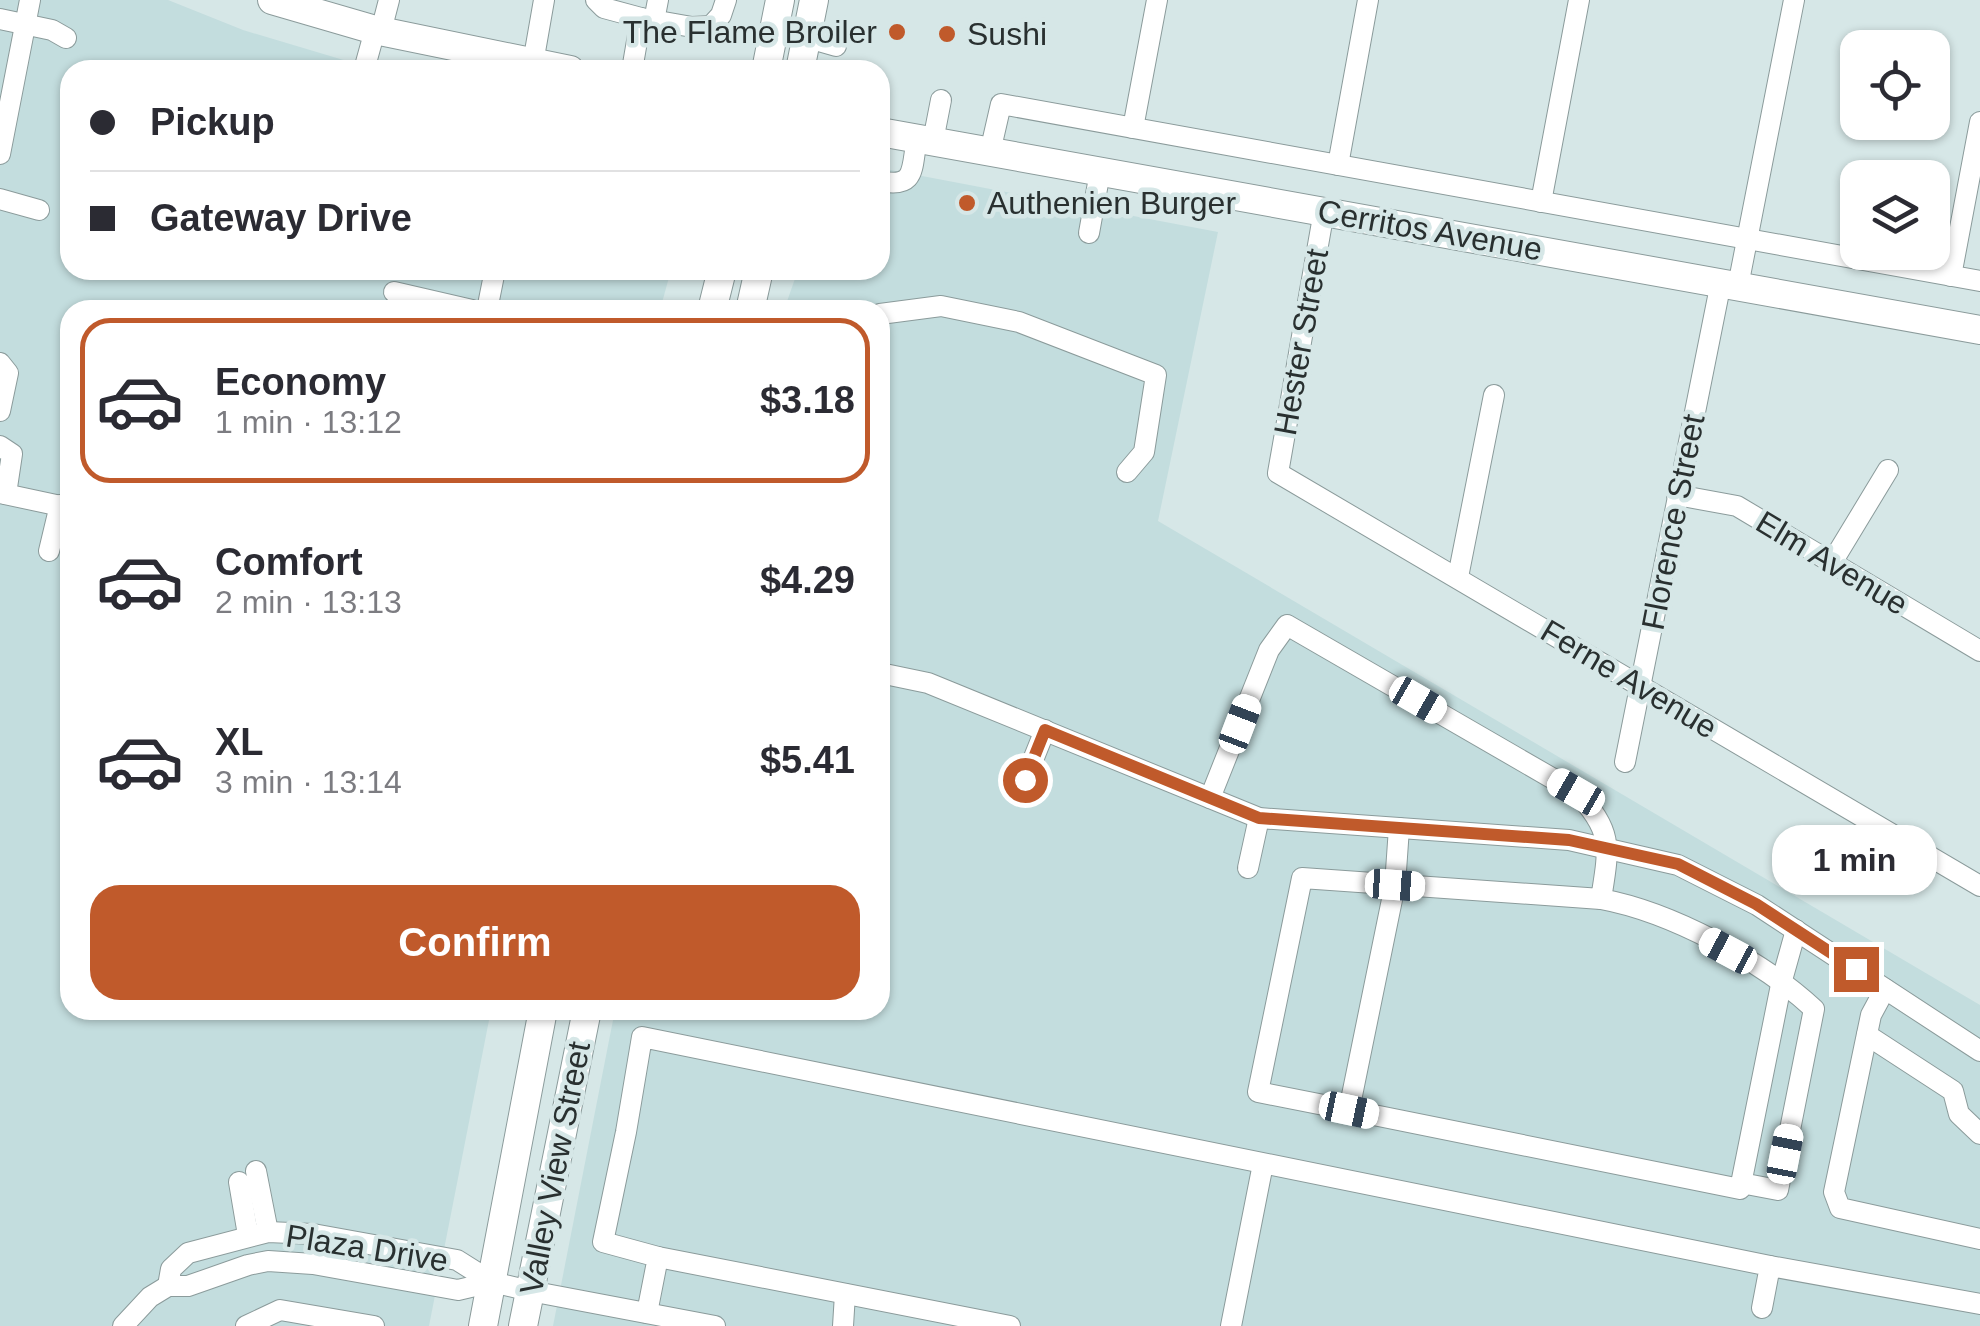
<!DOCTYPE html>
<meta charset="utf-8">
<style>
body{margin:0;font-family:Helvetica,sans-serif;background:#f2f2f3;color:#2b2b33;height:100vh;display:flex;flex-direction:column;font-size:38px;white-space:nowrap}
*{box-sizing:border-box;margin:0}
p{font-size:32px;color:#7c7c81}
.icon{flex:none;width:55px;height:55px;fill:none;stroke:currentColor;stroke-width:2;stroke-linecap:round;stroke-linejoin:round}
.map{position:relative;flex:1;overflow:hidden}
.drawer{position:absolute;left:60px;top:300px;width:830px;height:720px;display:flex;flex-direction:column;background:#fff;border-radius:30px;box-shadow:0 2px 8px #0004}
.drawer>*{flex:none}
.hud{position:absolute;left:60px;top:60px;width:830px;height:220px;border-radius:30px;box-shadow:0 2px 8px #0004;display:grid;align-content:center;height:220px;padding:0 30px;background:#fff}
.controls{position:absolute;left:1840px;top:30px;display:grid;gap:20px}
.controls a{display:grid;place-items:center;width:110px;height:110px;border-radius:20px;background:#fff;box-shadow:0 2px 8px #0004;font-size:50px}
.end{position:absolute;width:45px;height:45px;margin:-22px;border:12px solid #c05a2b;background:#fff;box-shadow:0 0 0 5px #fff}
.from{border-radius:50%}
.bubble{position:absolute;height:70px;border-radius:30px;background:#fff;box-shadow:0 2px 8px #0004;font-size:32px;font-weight:600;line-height:70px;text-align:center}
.car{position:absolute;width:30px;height:60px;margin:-30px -15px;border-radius:12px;box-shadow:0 0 8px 2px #0007;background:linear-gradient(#fff 24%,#345 0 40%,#fff 0 76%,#345 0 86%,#fff 0)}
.hud b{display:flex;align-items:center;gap:35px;height:95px;font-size:38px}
.hud b+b{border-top:2px solid #e1e1e2}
.hud i{width:25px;height:25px;background:#2b2b33}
ul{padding:18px 0 0;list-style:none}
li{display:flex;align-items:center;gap:30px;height:165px;margin:0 20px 15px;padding:0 10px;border:5px solid transparent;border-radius:30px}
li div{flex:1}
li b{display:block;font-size:38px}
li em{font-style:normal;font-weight:600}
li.selected{border-color:#c05a2b}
li>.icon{width:90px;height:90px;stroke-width:1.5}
.action{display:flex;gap:20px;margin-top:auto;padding:20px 30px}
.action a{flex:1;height:115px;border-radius:30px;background:#c05a2b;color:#fff;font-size:40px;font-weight:600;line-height:115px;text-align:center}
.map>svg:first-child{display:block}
.built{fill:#c3ddde}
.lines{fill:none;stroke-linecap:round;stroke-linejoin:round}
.minor-casing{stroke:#8b9b9b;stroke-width:22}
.major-casing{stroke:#8b9b9b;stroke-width:30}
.minor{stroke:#fff;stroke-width:20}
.major{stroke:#fff;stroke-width:28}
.route{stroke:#c05a2b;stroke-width:12}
.poi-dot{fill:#c05a2b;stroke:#d6e7e7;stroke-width:4}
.labels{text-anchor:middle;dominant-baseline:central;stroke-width:9;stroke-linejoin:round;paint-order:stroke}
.poi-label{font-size:32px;fill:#293030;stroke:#d6e7e7;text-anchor:start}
.street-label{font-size:32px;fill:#293030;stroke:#d6e7e7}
</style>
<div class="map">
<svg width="1980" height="1326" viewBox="0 0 1980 1326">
<rect width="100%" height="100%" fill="#d6e7e7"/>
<!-- built -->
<g class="built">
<path d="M0,0H168L243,30L377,70H70V270H671L660,310H70V1010H491L429,1326H0Z"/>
<path d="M880,168L1218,232L1158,521L1980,1005V1326H553L615,1010H880V310H784L798,270H880Z"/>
</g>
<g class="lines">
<!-- minor casing -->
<g class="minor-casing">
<g id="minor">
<path d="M596,0L604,8L641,18"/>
<path d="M0,19L52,30L66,38"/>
<path d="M654,21L658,0"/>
<path d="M381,31L389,0"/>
<path d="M808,38L836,46"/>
<path d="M533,63L544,0"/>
<path d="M364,70L375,30"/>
<path d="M632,70L641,18L692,27L711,26L721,15L726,0"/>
<path d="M1133,128L1157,0"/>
<path d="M933,141L941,100"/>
<path d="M990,152L1001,104L1980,281"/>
<path d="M0,154L30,0"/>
<path d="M1338,165L1368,0"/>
<path d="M880,181C917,189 911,168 917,139"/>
<path d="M0,199L39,210"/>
<path d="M1541,202L1579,0"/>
<path d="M1324,211L1278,473L1980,886"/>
<path d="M1089,233L1100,172"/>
<path d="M1951,276L1980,122"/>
<path d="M1738,286L1794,0"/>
<path d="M394,292L472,310"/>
<path d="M487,310L495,270"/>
<path d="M880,314L941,306L1019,322L1156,375L1144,452L1127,472"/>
<path d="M0,363L8,373L0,411"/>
<path d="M0,446L12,454L6,494"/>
<path d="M0,493L70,508"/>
<path d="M1677,495L1737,506L1980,651"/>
<path d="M49,551L60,505"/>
<path d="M1831,564L1888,470"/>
<path d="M1458,577L1494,395"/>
<path d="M880,673L928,683L1259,818L1569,840L1678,865L1757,905L1980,1051"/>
<path d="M1625,762L1721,282"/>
<path d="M1025,780L1045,730"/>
<path d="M1210,798L1269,650L1287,625L1576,792C1614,831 1609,849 1601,899L1302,878L1258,1092L1349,1110L1395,885L1399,828"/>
<path d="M1248,868L1259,818"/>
<path d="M1601,899C1671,912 1761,960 1814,1009L1778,1190L1741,1183"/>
<path d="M1885,989L1871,1015L1834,1192L1840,1208L1980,1239"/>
<path d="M1867,1035L1953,1091L1959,1114L1980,1134"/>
<path d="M1349,1110L1740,1189L1782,980L1796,930"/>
<path d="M256,1171L268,1232"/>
<path d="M239,1182L248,1235"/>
<path d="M658,1257L1010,1326"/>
<path d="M1770,1266L1980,1304"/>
<path d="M168,1286L171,1269L188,1253L268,1232L313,1234L457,1260L492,1282L530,1291L715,1326"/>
<path d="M647,1313L658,1257L603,1242L626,1132L642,1037L1770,1266L1762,1308"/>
<path d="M123,1326L150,1297L168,1286H188L248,1265L268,1261L313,1264L458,1290L492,1282"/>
<path d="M246,1326L280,1310L374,1326"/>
<path d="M843,1326L845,1294"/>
<path d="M1231,1326L1263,1164"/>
</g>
</g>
<!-- major casing -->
<g class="major-casing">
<g id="major">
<path d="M272,0L375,30L570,70"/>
<path d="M766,70L780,0"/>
<path d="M800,70L814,0"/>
<path d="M880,132L1980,330"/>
<path d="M712,310L722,270"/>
<path d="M750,310L759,270"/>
<path d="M483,1326L543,1010"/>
<path d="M523,1326L587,1010"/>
</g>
</g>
<!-- minor -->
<use href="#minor" class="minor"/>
<!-- major -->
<use href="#major" class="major"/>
</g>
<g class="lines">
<!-- route -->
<path class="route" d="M1025,780L1045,730L1259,818L1569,840L1678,864L1756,904L1856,969"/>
</g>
<!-- markers -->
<g class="poi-dot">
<circle cx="897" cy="32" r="10"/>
<circle cx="947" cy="34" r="10"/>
<circle cx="967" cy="203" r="10"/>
</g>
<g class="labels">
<!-- poi labels -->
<g class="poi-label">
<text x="877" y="32" text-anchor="end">The Flame Broiler</text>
<text x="967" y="34">Sushi</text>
<text x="987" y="203">Authenien Burger</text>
</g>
<!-- street labels -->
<g class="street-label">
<text transform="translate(1430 230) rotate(10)">Cerritos Avenue</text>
<text transform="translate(1301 342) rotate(-80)">Hester Street</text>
<text transform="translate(1673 522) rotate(-79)">Florence Street</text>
<text transform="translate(1832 563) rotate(31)">Elm Avenue</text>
<text transform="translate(1629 679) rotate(31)">Ferne Avenue</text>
<text transform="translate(555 1168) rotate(-79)">Valley View Street</text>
<text transform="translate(367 1248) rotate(9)">Plaza Drive</text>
</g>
</g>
</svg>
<div class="controls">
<a><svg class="icon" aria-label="locate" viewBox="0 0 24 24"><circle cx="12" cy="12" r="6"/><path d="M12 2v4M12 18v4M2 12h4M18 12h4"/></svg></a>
<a><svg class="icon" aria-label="layers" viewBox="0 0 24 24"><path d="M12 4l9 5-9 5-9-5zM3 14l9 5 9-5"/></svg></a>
</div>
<i class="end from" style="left:1025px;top:780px"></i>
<i class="end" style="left:1856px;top:969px"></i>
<div class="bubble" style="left:1772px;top:825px;width:165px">1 min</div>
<i class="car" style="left:1418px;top:700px;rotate:120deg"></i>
<i class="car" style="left:1240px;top:724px;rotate:21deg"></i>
<i class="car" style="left:1576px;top:792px;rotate:300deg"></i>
<i class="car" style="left:1395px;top:885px;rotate:94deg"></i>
<i class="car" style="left:1728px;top:951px;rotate:298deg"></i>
<i class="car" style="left:1349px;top:1110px;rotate:102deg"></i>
<i class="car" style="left:1785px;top:1154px;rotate:11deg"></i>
<div class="hud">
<b><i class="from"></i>Pickup</b>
<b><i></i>Gateway Drive</b>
</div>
<section class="drawer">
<ul>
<li class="selected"><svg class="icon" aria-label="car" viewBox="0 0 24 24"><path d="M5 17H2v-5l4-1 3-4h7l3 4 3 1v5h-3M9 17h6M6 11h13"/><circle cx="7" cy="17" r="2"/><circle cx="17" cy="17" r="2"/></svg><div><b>Economy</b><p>1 min · 13:12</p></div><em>$3.18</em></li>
<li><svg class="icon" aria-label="car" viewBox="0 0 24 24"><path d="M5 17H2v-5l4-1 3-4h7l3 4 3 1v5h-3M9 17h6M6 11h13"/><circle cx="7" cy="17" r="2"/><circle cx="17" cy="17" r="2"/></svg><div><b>Comfort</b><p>2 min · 13:13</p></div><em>$4.29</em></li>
<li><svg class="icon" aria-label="car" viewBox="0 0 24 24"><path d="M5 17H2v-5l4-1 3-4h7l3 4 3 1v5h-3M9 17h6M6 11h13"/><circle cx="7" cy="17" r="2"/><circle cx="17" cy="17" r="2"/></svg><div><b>XL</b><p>3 min · 13:14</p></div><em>$5.41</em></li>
</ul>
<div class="action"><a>Confirm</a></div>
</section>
</div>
